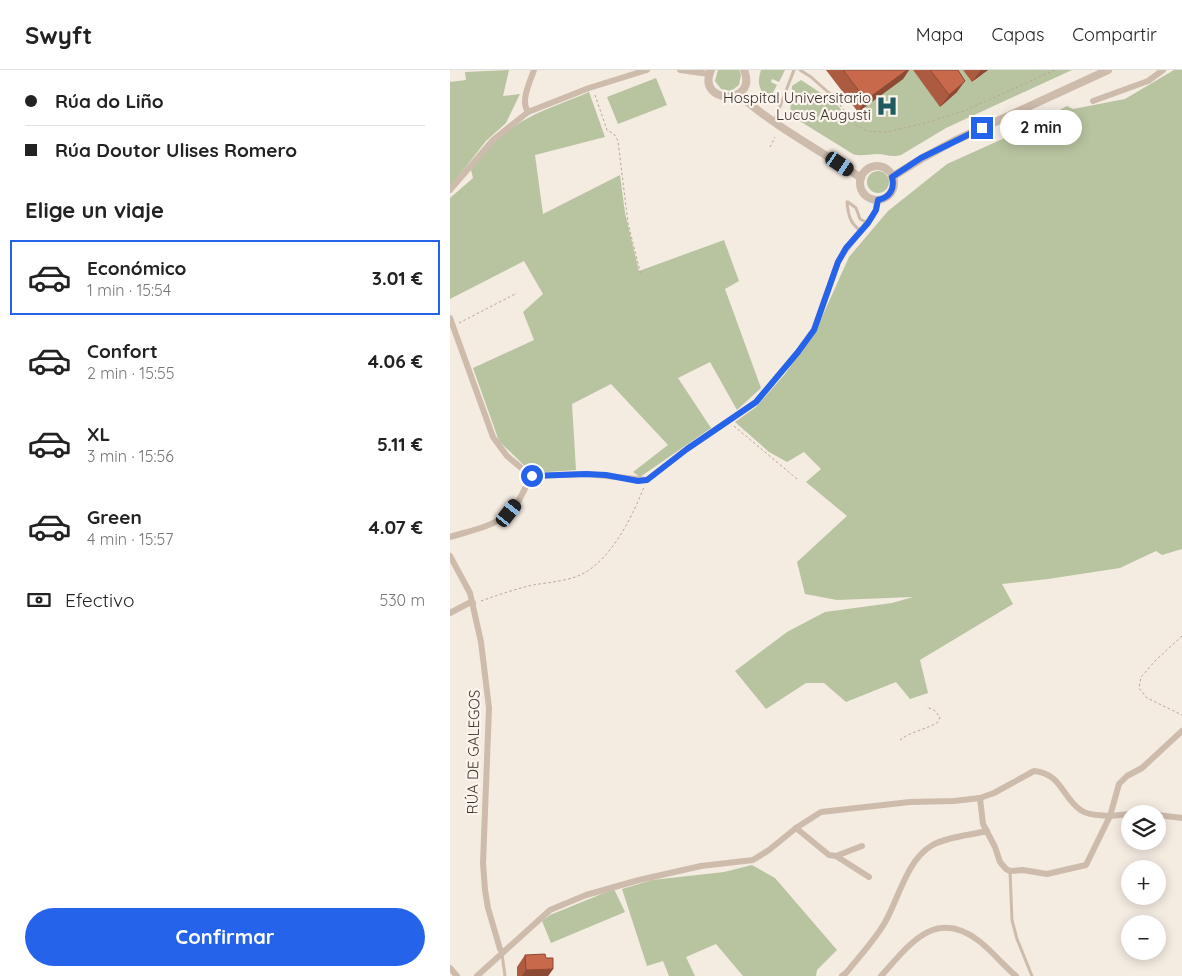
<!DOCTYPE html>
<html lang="es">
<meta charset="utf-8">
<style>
body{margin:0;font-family:Quicksand,sans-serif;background:#f2f2f2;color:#222;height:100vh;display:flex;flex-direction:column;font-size:19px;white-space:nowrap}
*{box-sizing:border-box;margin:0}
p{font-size:16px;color:#767676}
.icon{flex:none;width:28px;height:28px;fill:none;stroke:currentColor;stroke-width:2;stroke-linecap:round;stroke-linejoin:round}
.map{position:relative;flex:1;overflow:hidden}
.drawer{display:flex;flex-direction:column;background:#fff;width:450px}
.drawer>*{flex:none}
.banner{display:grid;align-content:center;height:110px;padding:0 25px;background:#fff}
.controls{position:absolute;left:671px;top:735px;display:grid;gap:10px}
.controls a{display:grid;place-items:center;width:45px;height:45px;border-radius:50%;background:#fff;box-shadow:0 2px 12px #0003;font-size:25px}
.end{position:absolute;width:22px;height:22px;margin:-11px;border:6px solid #2563eb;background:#fff;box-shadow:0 0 0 2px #fff}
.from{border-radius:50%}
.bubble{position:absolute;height:35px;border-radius:18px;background:#fff;box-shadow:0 2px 12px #0003;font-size:16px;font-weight:700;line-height:35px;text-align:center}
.car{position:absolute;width:15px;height:30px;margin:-15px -8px;border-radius:6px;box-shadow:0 0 4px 1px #0007;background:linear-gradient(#222 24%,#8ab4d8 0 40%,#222 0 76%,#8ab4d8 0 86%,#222 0)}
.banner b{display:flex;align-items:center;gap:18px;height:48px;font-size:19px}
.banner b+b{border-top:1px solid #e0e0e0}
.banner i{width:12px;height:12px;background:#222}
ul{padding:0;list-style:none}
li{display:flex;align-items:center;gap:15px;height:75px;margin:0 10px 8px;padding:0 15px;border:2px solid transparent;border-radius:0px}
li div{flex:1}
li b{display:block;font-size:19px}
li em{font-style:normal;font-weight:700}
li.selected{border-color:#2563eb}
li>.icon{width:45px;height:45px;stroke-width:1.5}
h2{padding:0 25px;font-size:22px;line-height:60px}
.pay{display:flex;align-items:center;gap:12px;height:55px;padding:0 25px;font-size:19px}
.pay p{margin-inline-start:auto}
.button{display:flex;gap:10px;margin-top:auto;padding:10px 25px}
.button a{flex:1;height:58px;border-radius:30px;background:#2563eb;color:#fff;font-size:20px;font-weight:700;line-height:58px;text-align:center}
header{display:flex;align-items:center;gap:30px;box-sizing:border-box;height:70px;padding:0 25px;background:#fff;border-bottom:1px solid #e0e0e0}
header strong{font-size:24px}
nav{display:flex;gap:28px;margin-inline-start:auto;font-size:18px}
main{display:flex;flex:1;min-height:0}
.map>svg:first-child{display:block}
.green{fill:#b8c4a0}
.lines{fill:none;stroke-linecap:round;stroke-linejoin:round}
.path{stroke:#b9a596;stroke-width:1;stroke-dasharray:2.5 2.5;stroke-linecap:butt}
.service{stroke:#cdbbac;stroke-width:3}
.minor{stroke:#cdbbac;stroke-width:6}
.tertiary{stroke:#cdbbac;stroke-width:8}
.wall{fill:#ac5a40}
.shaded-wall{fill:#8c4a34}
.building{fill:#c8694b;stroke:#8c4a34}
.route{stroke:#2563eb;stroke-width:6}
.labels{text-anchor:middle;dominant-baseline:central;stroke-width:4.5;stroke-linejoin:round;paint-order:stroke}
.poi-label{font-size:15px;fill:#3b302b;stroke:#fbf5ee;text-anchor:end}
.street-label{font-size:15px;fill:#3b302b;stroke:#fbf5ee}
</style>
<header>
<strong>Swyft</strong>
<nav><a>Mapa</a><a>Capas</a><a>Compartir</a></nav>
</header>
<main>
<section class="drawer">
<div class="banner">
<b><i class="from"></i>Rúa do Liño</b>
<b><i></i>Rúa Doutor Ulises Romero</b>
</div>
<h2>Elige un viaje</h2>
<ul>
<li class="selected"><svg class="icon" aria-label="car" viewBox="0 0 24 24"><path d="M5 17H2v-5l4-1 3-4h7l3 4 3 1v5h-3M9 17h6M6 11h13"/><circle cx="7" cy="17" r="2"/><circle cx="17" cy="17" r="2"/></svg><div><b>Económico</b><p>1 min · 15:54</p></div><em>3.01 €</em></li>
<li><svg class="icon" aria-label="car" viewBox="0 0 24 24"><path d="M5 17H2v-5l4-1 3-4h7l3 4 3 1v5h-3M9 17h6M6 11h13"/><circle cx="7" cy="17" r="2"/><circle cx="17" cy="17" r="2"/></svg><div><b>Confort</b><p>2 min · 15:55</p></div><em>4.06 €</em></li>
<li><svg class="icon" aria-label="car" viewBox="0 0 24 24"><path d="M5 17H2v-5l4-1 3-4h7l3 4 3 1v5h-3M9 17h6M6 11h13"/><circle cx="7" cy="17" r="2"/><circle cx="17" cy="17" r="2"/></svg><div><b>XL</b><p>3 min · 15:56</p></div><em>5.11 €</em></li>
<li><svg class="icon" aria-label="car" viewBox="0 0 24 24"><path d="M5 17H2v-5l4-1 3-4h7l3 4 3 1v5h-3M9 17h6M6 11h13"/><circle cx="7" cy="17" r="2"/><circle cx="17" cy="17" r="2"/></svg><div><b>Green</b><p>4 min · 15:57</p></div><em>4.07 €</em></li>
</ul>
<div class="pay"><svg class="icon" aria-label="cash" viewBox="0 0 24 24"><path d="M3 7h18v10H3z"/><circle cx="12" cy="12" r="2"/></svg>Efectivo<p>530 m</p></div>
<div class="button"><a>Confirmar</a></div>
</section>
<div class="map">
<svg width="732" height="906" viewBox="0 0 732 906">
<rect width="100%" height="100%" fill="#f4ebe1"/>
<!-- green -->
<g class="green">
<path d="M59,0L53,26L70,24L56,53L36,71L0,117V12L16,10L15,2Z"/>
<path d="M268,0H289L291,5L289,15L281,21L271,19L265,11Z"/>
<path d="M311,0H335L329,12L322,9L321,12L327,15L320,28C308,21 307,13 311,0Z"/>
<path d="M446,0H463L491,37L490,0H513L523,12L538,0H622L496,58L451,85C442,88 435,84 427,84C418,84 412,87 403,84L340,45L342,16L351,10L386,33L399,50Z"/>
<path d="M724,0H732V479L712,485L706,481L670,498L598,509L552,514L563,534L470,590L478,623L460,629L446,612L396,632L374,613H356L316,639L285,601L337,562L375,542L442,533L463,527L387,530L355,524L347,492L397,446L356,412L371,399L354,382L337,392L319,382L285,352L306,337L335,304L367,258L399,187L438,141L497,94L577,58L617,36L623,39L675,29Z"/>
<path d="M206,8L217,35L168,54L157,27Z"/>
<path d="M139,22L155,67L85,85L93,144L170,105L175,143L189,201L274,170L289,211L275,219L311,318L287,340L260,292L228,308L261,358L190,407L183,402L218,375L161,314L122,334L126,400L82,403L49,371L23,298L84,270L73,242L93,224L74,191L0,229V128L23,108L21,100C34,82 52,63 71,52C92,39 117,32 139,22Z"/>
<circle cx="428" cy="112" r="11"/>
<path d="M302,795L325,808L387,880L367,900L366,906H293L266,874L236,887L245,906H219L213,891L197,896L172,819L202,810L274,802Z"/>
<path d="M164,819L175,842L101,873L92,851L100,845Z"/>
</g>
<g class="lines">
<!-- path -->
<g class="path">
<path d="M145,25L157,60L164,64L168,71L178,153L191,205"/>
<path d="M390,35L406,55L417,61L436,62L472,54L514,41L605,0"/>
<path d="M320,77L325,67"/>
<path d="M9,253L67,223"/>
<path d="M284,356L347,409"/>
<path d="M31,531C48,525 65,519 83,515C100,512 124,511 139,500C165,482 183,445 194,417"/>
<path d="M732,566L706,590L691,607L689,618L697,628L732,645"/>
<path d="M450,670C461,661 476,660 488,652L490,647L484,640L476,637"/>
</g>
<!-- service -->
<g class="service">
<path d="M350,0L361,7L387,30"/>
<path d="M324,52L344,0"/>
<path d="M397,132C398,144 400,154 411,161"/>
<path d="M398,132L406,138L410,149L418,153"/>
<path d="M560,801L562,850L567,869L582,906"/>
<path d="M52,884L55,906"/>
</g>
<!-- minor -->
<g class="minor">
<path d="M230,0L259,4"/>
<path d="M643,31L698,11L713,0"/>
<path d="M78,42C70,31 80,12 84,0"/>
<path d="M0,120L43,70L78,42L139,18L197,0"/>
<path d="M0,248L43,367L57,386L81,406"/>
<path d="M81,406L136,404L197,410L237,379L306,332L348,282L364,260L388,192L397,178L422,147L426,140L427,130"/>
<path d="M0,467C19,461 43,457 59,443C69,434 75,418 81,406"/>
<path d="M0,486L20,523L31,572L39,638L33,793L35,820L38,838L50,879L53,882"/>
<path d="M0,543L19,533H23"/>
<path d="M530,728L533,754L545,777L550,792L556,799L560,801L573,800L597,804L636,795L660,746L680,744"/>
<path d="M680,744H695"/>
<path d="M708,745L732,748"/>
<path d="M346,758L379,785L386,786L419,807"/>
<path d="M386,786L412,776"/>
<path d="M0,898L7,906"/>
<path d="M27,906L100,840L136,825L189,810L251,796L303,790L319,780L346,758L371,742L460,732L504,731L530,728L544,723L584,701C613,704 612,729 632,741C640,746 651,745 660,746L669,714L677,706L692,698L732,661"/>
<path d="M392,906L396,903C409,887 423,872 434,854C448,831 456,791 481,776C495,767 521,765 537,761"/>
<path d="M431,906C459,875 485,837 529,871C542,881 553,895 566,906"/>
</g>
<!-- tertiary -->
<g class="tertiary">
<path d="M261,0C245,34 309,36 294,0"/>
<path d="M288,24C325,57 370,80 411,108"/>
<circle cx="427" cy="113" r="17"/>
<path d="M442,107L471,89L504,71L658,0"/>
</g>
</g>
<!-- wall -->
<g class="wall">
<path d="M376,0H459L453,9L408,42Z"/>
<path d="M463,0H508L507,22L490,37Z"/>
<path d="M513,0H538L522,12Z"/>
<path d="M75,885L96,888L103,899L98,906H67V897Z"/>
</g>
<!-- shaded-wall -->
<g class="shaded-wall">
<path d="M457,0H459L453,9L408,42L416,30Z"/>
<path d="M531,0H538L522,12Z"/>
<path d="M515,11L507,22L490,37L499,25Z"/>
<path d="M103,899L98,906H72L76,900Z"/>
</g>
<!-- building -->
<g class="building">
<path d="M393,0H457L416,30Z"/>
<path d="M480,0H508L515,11L499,25Z"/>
<path d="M95,884L96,888H103V899L76,900L75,885Z"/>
</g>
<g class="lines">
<!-- route -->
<path class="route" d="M82,406L136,404L156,405L188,411L197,410L237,379L306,332L348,282L364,260L388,192L396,178L418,153L426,140L428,130C440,127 445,119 442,107L471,88L532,58"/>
</g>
<!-- icons -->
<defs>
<g id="hospital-bare" transform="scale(1.725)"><path d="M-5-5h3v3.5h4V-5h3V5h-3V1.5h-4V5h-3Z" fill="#1f5a5e" stroke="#fbf5ee" stroke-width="2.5" paint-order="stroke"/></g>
</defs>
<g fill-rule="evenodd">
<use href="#hospital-bare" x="437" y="36"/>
</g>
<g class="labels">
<!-- poi labels -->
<g class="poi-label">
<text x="421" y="27">Hospital Universitario<tspan x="421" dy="17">Lucus Augusti</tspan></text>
</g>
<!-- street labels -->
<g class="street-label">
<text transform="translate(23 682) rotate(-89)">RÚA DE GALEGOS</text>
</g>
</g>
</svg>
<div class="controls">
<a><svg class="icon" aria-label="layers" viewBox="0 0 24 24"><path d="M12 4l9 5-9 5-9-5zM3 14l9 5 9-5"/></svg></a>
<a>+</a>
<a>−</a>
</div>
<i class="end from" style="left:82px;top:406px"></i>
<i class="end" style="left:532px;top:58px"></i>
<div class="bubble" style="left:550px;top:40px;width:82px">2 min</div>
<i class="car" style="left:390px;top:94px;rotate:124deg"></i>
<i class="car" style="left:59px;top:443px;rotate:38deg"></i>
</div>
</main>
